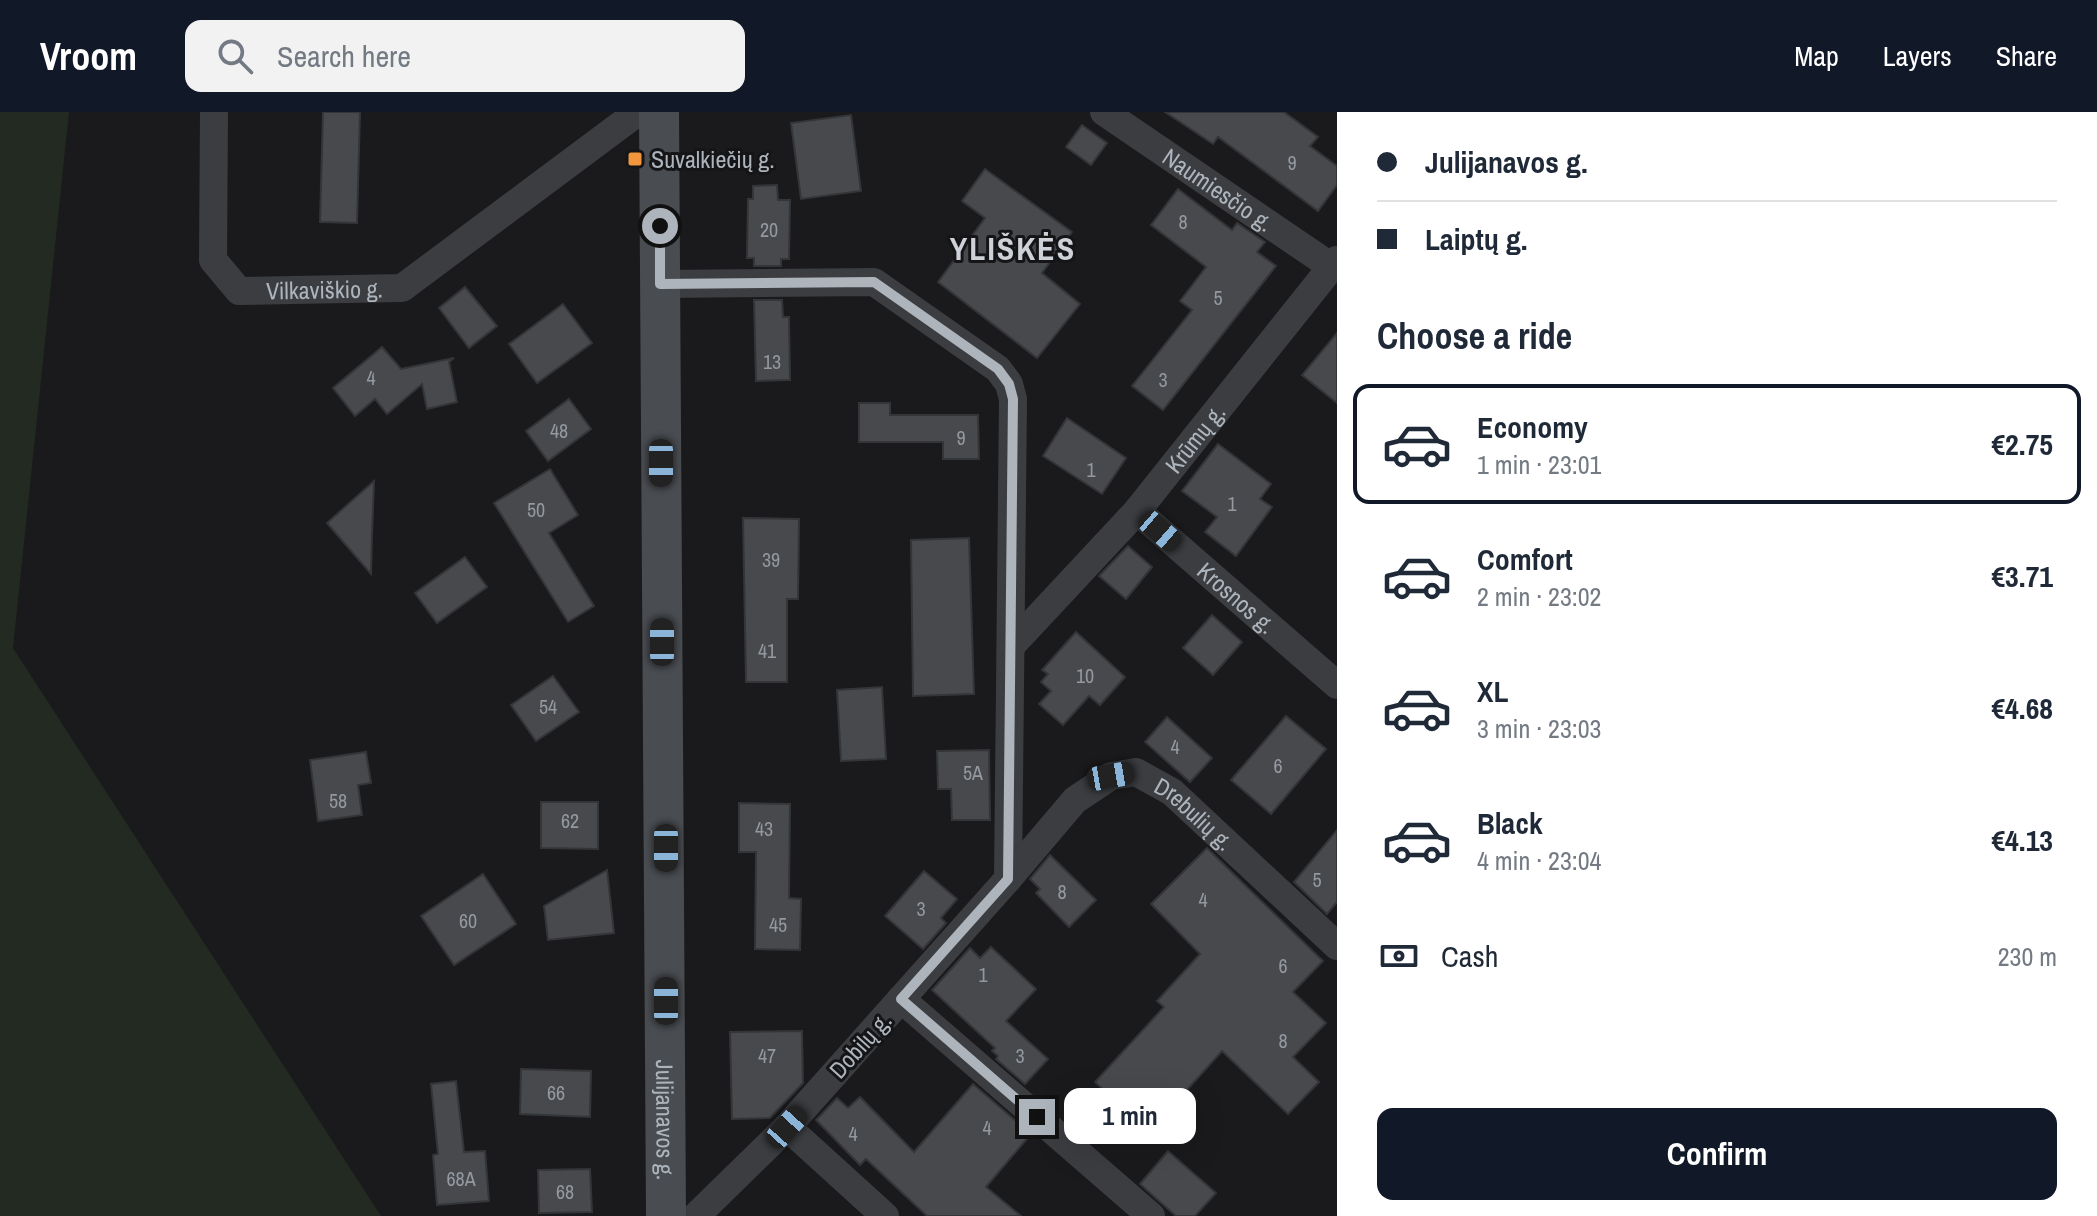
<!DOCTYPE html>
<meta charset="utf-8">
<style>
body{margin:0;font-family:"Archivo Narrow",sans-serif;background:#f2f2f3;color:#1f2937;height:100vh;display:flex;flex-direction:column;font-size:30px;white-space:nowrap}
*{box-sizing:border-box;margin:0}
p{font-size:26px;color:#747a83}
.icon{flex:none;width:44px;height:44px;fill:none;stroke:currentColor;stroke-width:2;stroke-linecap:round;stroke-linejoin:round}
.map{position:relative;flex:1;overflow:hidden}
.drawer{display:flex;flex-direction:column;background:#fff;width:760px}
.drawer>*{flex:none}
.banner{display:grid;align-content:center;height:176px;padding:0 40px;background:#fff}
.end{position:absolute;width:36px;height:36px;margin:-18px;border:10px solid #adb4bc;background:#111;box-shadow:0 0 0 4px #111}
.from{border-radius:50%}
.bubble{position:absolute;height:56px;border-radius:16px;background:#fff;box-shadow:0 8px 32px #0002;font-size:26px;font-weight:700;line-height:56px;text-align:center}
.car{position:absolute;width:24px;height:48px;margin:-24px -12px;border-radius:10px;box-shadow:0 0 6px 2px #0007;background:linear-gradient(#222 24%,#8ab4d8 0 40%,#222 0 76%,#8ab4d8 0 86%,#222 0)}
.banner b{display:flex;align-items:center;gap:28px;height:76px;font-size:30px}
.banner b+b{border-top:2px solid #e0e1e3}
.banner i{width:20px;height:20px;background:#1f2937}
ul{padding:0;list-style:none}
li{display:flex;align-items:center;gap:24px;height:120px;margin:0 16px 12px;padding:0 24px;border:4px solid transparent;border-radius:16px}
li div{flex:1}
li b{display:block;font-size:30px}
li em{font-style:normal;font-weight:700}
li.current{border-color:#111827}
li>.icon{width:72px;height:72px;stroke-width:1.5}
h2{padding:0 40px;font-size:36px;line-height:96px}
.pay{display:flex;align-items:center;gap:20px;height:88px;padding:0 40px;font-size:30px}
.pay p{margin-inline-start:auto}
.cta{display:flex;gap:16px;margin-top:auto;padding:16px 40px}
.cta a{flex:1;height:92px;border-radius:16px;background:#111827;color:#fff;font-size:32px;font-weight:700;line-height:92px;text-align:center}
header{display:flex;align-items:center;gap:48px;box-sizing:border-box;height:112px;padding:0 40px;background:#111827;color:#fff}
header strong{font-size:38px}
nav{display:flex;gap:44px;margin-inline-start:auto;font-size:28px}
.search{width:560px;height:72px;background:#f2f2f3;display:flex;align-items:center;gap:20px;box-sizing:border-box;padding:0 28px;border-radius:16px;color:#747a83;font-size:30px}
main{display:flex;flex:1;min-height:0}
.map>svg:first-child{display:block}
.green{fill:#222a22}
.building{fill:#47494c;stroke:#343538;stroke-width:2}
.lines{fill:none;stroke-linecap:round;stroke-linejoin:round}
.minor{stroke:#3b3d41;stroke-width:28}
.secondary{stroke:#494c51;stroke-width:40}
.route{stroke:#adb4bc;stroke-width:10}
.poi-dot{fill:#f1963d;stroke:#151517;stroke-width:3}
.labels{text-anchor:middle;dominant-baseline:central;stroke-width:6;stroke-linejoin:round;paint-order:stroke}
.number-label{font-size:20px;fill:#9499a0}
.poi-label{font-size:24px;fill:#adb4bc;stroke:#151517;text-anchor:start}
.street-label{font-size:24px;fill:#adb4bc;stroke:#151517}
.district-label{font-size:32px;font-weight:bold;letter-spacing:2px;fill:#ced2d8;stroke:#151517}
</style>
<header>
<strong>Vroom</strong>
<div class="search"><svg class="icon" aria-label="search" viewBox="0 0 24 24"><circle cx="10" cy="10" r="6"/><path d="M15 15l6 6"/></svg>Search here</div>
<nav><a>Map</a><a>Layers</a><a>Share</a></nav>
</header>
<main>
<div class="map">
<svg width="1337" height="1104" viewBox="0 0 1337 1104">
<rect width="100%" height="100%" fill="#1a1a1c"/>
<!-- green -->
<path class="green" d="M0,0H69L13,536L381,1104H0Z"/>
<!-- building -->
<g class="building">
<path d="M323,0H360L357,111L320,110Z"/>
<path d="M1165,0H1284L1318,25L1310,34L1337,54V73L1318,99L1218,25L1213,32Z"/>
<path d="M851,3L861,79L801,87L791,11Z"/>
<path d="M1082,13L1107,31L1091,53L1066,35Z"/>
<path d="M985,57L1072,120L1042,161L1080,192L1037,246L938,170L985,106L962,89Z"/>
<path d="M777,73L778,88H790L789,147H781V154H754V146H747L748,87H753V74Z"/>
<path d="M1178,77L1232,118L1237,111L1265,130L1257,140L1276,154L1163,298L1132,274L1192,198L1180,189L1206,155L1151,113Z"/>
<path d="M465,175L497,214L469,236L439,196Z"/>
<path d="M754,188H782L783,205H789L790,268L756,269Z"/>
<path d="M563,192L592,231L537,271L509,232Z"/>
<path d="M1337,221V291L1302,263Z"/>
<path d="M382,235L401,257L454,246L449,250L457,290L427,297L422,272L387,302L375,287L355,304L333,276Z"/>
<path d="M569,287L591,317L548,349L526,319Z"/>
<path d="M859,291H890V303H978L979,347H943V330H859Z"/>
<path d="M1067,306L1126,346L1102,382L1043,344Z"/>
<path d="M1218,332L1271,372L1260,387L1272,395L1236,444L1205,420L1217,405L1182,379Z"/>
<path d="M550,357L578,403L549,421L594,494L568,510L494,391Z"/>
<path d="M374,369L372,423L371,462L327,411Z"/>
<path d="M743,406L799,407L798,487H787V570H746Z"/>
<path d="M969,426L974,582L913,584L911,428Z"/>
<path d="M1128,434L1152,455L1126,487L1099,464Z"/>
<path d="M465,445L487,475L437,511L415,481Z"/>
<path d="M1212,503L1242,530L1213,563L1183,536Z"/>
<path d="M1076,520L1125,565L1100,593L1089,584L1063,613L1039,592L1051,579L1041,570L1048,562L1042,558Z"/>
<path d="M553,564L579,600L536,629L511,593Z"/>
<path d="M882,575L886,647L841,649L837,578Z"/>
<path d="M1286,604L1326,637L1271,702L1231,668Z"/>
<path d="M1167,605L1212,646L1190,670L1145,630Z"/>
<path d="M989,638L990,708H952L951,677H938L937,639Z"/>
<path d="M366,640L371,671L358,673L362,703L318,709L310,648Z"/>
<path d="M541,690H598V737L541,736Z"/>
<path d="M739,691L790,692L789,786L801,787L800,838L755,837L756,740H739Z"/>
<path d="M1337,718V790L1327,802L1294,770Z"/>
<path d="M1207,736L1323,849L1293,880L1326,911L1293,945L1319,970L1288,1002L1222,939L1149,1020L1095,970L1164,895L1157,889L1200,842L1151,792Z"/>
<path d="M1050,743L1096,788L1069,815L1036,781L1040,777L1030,767Z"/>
<path d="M607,758L614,821L548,828L544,794Z"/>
<path d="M924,759L957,787L941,806L946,811L923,837L885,804Z"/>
<path d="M483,762L516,812L454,853L421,804Z"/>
<path d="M991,835L1036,877L1006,909L1048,947L1025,972L996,947L998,944L992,939L995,936L932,878L970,836L980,846Z"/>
<path d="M802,919L803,971L770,1006L732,1007L730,920Z"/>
<path d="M521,957L591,959L590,1005L520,1002Z"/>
<path d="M456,969L464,1040L485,1039L489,1089L437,1093L433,1043L438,1042L431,972Z"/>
<path d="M973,972L1031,1022L986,1075L1021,1104H927L866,1047L860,1053L816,1008L837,986L848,996L860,985L914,1040Z"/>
<path d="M1168,1039L1216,1081L1195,1104H1176L1140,1072Z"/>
<path d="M590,1057L592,1100L539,1101L538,1058Z"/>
</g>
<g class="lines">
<!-- minor -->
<g class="minor">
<path id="s1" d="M214,0L213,148L239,179L402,176L638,0"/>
<path id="s2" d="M1104,0L1332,155"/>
<path d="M660,172L874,170L998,257L1009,272L1013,287L1008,767L787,1015L696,1104"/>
<path id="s3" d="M1137,399L1337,573"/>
<path id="s4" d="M1012,533L1137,399L1337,148"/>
<path id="s5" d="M1008,767L1075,688L1111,664L1136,660L1172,680L1337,834"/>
<path d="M901,887L1151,1104"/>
<path d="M787,1015L885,1104"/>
</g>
<!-- secondary -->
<path class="secondary" id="s6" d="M659,0L666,1104"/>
</g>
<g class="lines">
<!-- route -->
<path class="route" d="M660,114V172L874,170L998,257L1009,272L1013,287L1008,767L901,887L1037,1005"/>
</g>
<!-- markers -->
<rect class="poi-dot" x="627" y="39" width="16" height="16" rx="4"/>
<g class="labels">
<!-- number labels -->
<g class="number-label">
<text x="1292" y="50">9</text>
<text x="1183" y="109">8</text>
<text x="769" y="117">20</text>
<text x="1218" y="185">5</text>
<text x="772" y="249">13</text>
<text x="371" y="265">4</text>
<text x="1163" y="267">3</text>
<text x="559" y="318">48</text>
<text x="961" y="325">9</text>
<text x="1091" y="357">1</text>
<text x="1232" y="391">1</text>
<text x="536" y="397">50</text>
<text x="771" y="447">39</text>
<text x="767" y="538">41</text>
<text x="1085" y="563">10</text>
<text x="548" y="594">54</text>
<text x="1175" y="634">4</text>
<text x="1278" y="653">6</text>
<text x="973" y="660">5A</text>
<text x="338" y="688">58</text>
<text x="570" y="708">62</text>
<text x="764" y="716">43</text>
<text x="1317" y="767">5</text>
<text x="1062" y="779">8</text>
<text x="1203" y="787">4</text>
<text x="921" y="796">3</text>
<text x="468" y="808">60</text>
<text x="778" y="812">45</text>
<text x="1283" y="853">6</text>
<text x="983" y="862">1</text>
<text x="1283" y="928">8</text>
<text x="767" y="943">47</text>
<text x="1020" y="943">3</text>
<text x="556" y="980">66</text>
<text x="987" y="1015">4</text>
<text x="853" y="1021">4</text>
<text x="461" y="1066">68A</text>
<text x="565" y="1079">68</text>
</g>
<!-- poi labels -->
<g class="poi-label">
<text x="651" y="47">Suvalkiečių g.</text>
</g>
<!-- street labels -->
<g class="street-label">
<text stroke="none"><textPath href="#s2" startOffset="138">Naumiesčio g.</textPath></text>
<text stroke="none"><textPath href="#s1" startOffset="274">Vilkaviškio g.</textPath></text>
<text stroke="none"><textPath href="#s4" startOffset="276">Krūmų g.</textPath></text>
<text stroke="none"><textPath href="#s3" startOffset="132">Krosnos g.</textPath></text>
<text stroke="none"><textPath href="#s5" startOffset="244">Drebulių g.</textPath></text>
<text transform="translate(860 933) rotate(-48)">Dobilų g.</text>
<text stroke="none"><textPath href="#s6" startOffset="1008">Julijanavos g.</textPath></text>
</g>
<!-- district labels -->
<g class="district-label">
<text x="1013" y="136">YLIŠKĖS</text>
</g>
</g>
</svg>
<i class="end from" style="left:660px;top:114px"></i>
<i class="end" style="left:1037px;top:1005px"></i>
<div class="bubble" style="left:1064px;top:976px;width:132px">1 min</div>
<i class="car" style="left:661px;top:351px;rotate:180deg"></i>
<i class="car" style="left:1160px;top:419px;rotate:131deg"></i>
<i class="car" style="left:662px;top:530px;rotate:0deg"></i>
<i class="car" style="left:1111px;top:664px;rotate:80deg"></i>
<i class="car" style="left:666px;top:736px;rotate:180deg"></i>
<i class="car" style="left:666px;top:889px;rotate:0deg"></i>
<i class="car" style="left:787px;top:1015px;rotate:42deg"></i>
</div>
<section class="drawer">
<div class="banner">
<b><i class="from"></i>Julijanavos g.</b>
<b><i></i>Laiptų g.</b>
</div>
<h2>Choose a ride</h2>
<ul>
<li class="current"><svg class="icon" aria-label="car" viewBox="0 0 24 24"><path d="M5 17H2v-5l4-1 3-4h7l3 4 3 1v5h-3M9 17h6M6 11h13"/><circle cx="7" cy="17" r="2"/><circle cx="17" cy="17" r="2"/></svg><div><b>Economy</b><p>1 min · 23:01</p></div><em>€2.75</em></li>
<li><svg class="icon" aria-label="car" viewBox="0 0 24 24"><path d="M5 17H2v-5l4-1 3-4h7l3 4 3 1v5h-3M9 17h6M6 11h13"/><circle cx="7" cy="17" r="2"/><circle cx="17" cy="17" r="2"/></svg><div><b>Comfort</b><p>2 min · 23:02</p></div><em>€3.71</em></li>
<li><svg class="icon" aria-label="car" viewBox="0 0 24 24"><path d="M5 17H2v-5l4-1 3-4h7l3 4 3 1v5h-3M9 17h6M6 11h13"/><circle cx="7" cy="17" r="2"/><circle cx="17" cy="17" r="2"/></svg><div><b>XL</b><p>3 min · 23:03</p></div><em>€4.68</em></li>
<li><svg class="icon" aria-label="car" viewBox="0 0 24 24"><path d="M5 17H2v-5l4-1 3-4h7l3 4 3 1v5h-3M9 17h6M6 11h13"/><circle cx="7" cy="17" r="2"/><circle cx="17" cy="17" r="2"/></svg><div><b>Black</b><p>4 min · 23:04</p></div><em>€4.13</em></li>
</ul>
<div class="pay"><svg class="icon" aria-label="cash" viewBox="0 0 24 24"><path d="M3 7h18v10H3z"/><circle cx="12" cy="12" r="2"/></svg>Cash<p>230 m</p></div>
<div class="cta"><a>Confirm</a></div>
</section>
</main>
